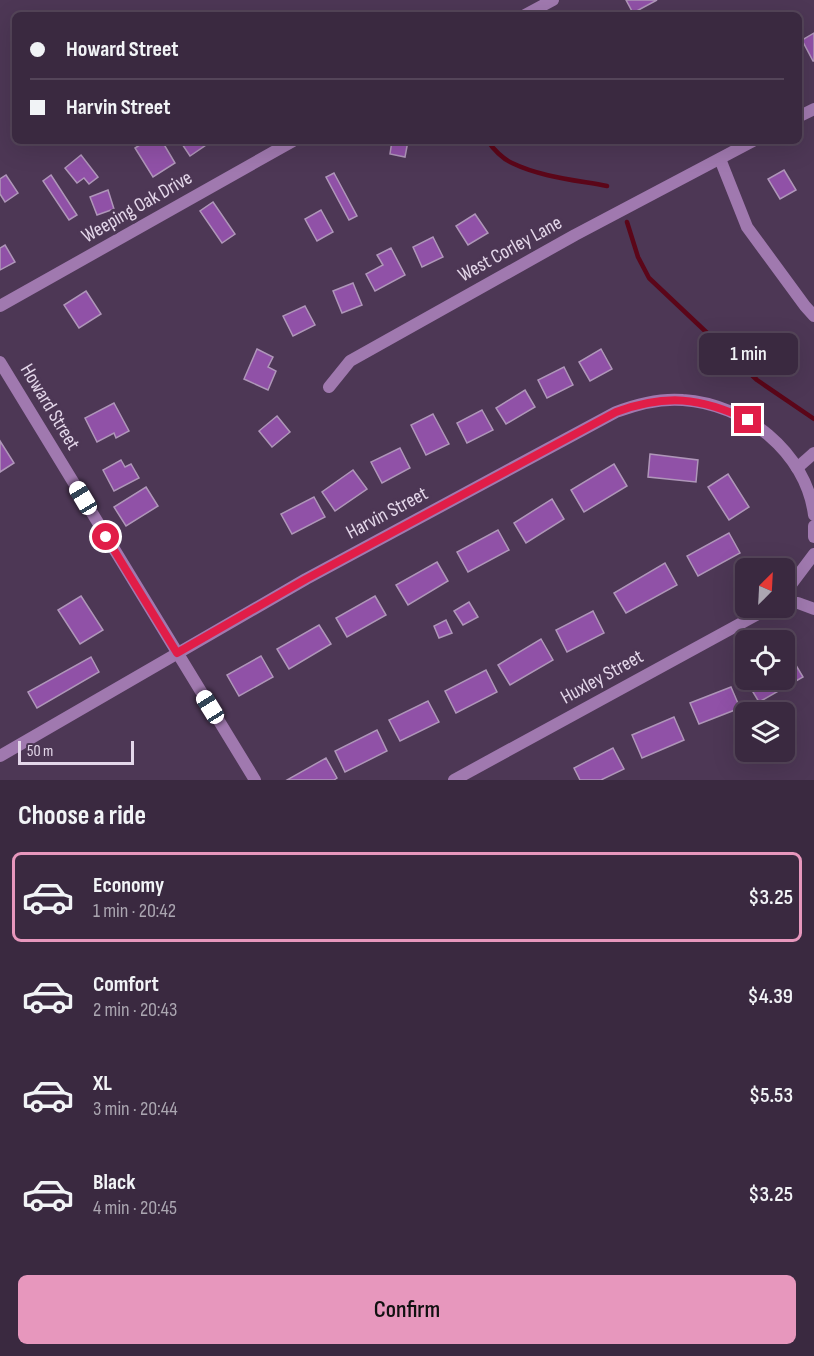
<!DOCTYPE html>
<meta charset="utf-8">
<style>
body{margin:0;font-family:"Sofia Sans Condensed",sans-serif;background:#413147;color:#f1f3f6;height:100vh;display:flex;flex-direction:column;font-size:22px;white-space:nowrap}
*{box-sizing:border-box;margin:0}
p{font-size:20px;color:#aba6b1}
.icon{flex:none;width:33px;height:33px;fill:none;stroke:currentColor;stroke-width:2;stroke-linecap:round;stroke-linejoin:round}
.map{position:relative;height:780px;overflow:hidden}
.panel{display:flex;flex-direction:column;background:#3a2940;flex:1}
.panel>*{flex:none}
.guide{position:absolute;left:12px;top:12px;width:790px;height:132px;border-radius:9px;box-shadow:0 6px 24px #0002,0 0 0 2px #544559;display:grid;align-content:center;height:132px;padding:0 18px;background:#3a2940}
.needle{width:39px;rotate:24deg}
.fabs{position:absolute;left:735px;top:558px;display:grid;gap:12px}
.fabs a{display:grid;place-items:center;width:60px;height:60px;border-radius:9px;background:#3a2940;box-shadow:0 6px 24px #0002,0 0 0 2px #544559;font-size:30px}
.scale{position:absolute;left:18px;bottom:15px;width:116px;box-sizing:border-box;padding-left:6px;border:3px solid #e4d7ea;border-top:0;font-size:16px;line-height:21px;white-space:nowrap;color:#e4d7ea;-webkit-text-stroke:4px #4d3755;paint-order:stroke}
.end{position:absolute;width:27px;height:27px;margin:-14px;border:8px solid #e11d48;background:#fff;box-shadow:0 0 0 3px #fff}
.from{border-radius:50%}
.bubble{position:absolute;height:42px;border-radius:9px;background:#3a2940;box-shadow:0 6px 24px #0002,0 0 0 2px #544559;font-size:20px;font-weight:600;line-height:42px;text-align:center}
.car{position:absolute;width:18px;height:36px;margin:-18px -9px;border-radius:8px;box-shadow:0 0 4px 2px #0007;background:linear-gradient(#fff 24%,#345 0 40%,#fff 0 76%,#345 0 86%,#fff 0)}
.guide b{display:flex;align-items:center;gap:21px;height:57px;font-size:22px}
.guide b+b{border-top:2px solid #544559}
.guide i{width:15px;height:15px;background:#f1f3f6}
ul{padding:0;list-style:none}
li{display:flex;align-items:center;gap:18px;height:90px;margin:0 12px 9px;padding:0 6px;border:3px solid transparent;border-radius:9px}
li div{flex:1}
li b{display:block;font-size:22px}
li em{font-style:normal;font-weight:600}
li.selected{border-color:#e797bd}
li>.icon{width:54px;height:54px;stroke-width:1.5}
h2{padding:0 18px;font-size:27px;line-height:72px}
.cta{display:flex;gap:12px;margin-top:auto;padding:12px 18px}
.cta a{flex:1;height:69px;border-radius:9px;background:#e797bd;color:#111;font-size:24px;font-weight:600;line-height:69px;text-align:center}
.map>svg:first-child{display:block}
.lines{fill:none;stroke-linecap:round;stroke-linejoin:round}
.stream{stroke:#5b0619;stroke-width:4.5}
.building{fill:#9051a7;stroke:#af96b9;stroke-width:1.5}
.minor{stroke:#a079af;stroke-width:12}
.tertiary{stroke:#a079af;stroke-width:12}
.route{stroke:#e11d48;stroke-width:8}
.labels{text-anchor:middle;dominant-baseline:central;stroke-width:6;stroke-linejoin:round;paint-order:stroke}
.street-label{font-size:20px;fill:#e4d7ea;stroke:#4d3755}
</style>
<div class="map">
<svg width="814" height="780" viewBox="0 0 814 780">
<rect width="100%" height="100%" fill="#4d3755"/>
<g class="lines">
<!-- stream -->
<g class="stream">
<path d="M488,141C493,149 503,159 512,163C541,177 575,180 607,186"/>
<path d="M627,222L638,257L649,278L757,380L814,419"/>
</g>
</g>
<!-- building -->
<g class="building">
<path d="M626,0H657L633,13Z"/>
<path d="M814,33V61H813L802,40Z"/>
<path d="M146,141H162L175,163L153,177L135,148Z"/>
<path d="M180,141H203L206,145L190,156Z"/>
<path d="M392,141H408L405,157L390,154Z"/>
<path d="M81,155L98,177L89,184L84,178L77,183L65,168Z"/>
<path d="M784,170L796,190L780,199L768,179Z"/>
<path d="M334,173L357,216L349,220L326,177Z"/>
<path d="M6,175L18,193L5,202L0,194V179Z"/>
<path d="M51,175L77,215L69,220L43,181Z"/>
<path d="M108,190L114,209L97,215L90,197Z"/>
<path d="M213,202L235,234L222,243L200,211Z"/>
<path d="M321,210L333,232L317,241L305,219Z"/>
<path d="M475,214L488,233L468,245L456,226Z"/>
<path d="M433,237L443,257L422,267L413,247Z"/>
<path d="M5,245L15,262L0,270V248Z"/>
<path d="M391,248L405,275L375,291L366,274L383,265L377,255Z"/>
<path d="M353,283L362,305L342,313L333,291Z"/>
<path d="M86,291L101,314L79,328L64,305Z"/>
<path d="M305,306L315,325L293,336L283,316Z"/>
<path d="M257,349L273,357L268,367L276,371L268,390L244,379Z"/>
<path d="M601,349L612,369L590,381L579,362Z"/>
<path d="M564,367L573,385L547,398L538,380Z"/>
<path d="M525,390L535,407L506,424L496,408Z"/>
<path d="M114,403L129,431L116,438L114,433L97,442L85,418Z"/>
<path d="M482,410L493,430L467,443L457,423Z"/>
<path d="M433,414L449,444L426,455L411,425Z"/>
<path d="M277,416L290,432L272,447L259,431Z"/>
<path d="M0,441L14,463L0,472Z"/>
<path d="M400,448L410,468L382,483L371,462Z"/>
<path d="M650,454L698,460L696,482L648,477Z"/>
<path d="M121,460L125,467L131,464L139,478L114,491L103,470Z"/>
<path d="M614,464L627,486L584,512L571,490Z"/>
<path d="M353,470L367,489L335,511L322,492Z"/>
<path d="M728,474L749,507L729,520L708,487Z"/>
<path d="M146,487L158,506L126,526L114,507Z"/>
<path d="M314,497L325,517L292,534L281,514Z"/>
<path d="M552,499L564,519L526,543L514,523Z"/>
<path d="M498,530L509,550L468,572L457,552Z"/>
<path d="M729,533L740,553L698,576L687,556Z"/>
<path d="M437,562L448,581L408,605L396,585Z"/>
<path d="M665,563L677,585L626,613L614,593Z"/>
<path d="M81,596L103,630L80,644L58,610Z"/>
<path d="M375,596L386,615L347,637L336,618Z"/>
<path d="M469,602L478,617L463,625L454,611Z"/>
<path d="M593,611L604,633L567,652L556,630Z"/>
<path d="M446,620L452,633L439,638L434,626Z"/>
<path d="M319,625L331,644L289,669L277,649Z"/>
<path d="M541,639L553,660L510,685L498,665Z"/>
<path d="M261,656L273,677L239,696L227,675Z"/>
<path d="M91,657L99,672L37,708L28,692Z"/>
<path d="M791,657L803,677L759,702L747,682L752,680H784V660Z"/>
<path d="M486,670L497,692L456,713L445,691Z"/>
<path d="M731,687L740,708L699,724L690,703Z"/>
<path d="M428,701L439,722L400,741L389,720Z"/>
<path d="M674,717L684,740L642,758L632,735Z"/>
<path d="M377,730L387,751L345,772L335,751Z"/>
<path d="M613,748L624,769L601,780H580L574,768Z"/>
<path d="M326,758L337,778L334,780H287Z"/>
</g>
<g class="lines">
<!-- minor -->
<g class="minor">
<path d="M525,15L553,0"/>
<path d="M800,116L814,109"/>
<path d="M720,159L747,227L805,306L814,316"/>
<path d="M0,306L293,141"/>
<path d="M329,387L350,361L575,235L753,141"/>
<path d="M797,468L814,453"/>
<path d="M814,526V537"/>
<path d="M784,594L814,554"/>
<path d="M784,603H798L814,609"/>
<path d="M0,756L306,579L616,412C637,404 660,398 683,400C745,404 806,452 814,515"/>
<path d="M454,780L769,608"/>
</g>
<!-- tertiary -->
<path class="tertiary" d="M0,362L255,780"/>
</g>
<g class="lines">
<!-- route -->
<path class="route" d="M106,537L177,653L306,579L616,412C666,394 700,397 748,420"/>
</g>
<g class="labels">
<!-- street labels -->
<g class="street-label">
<text transform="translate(137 207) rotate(-30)">Weeping Oak Drive</text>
<text transform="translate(510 249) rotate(-29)">West Corley Lane</text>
<text transform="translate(50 407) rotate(59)">Howard Street</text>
<text transform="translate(387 513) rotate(-28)">Harvin Street</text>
<text transform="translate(602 677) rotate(-29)">Huxley Street</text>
</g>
</g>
</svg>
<div class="fabs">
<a><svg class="needle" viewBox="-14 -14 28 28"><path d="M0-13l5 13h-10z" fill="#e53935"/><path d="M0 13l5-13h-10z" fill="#aba6b1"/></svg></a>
<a><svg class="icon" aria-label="locate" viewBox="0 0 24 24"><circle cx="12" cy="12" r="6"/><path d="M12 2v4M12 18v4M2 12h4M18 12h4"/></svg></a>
<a><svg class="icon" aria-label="layers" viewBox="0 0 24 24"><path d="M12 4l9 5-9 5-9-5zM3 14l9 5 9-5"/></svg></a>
</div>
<div class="scale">50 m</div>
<i class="end from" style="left:106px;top:537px"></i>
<i class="end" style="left:748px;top:420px"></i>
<div class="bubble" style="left:699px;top:333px;width:99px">1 min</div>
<i class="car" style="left:83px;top:498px;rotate:329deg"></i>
<i class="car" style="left:210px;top:707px;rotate:328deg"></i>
<div class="guide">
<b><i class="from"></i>Howard Street</b>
<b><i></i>Harvin Street</b>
</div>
</div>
<section class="panel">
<h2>Choose a ride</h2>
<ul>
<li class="selected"><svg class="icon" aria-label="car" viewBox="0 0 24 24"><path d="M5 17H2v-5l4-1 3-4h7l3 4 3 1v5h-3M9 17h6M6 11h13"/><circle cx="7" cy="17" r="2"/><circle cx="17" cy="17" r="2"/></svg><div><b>Economy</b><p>1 min · 20:42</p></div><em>$3.25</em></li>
<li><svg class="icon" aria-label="car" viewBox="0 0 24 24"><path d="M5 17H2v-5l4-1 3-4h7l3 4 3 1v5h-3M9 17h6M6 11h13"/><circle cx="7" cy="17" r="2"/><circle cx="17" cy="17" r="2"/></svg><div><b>Comfort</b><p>2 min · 20:43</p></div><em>$4.39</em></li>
<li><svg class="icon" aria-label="car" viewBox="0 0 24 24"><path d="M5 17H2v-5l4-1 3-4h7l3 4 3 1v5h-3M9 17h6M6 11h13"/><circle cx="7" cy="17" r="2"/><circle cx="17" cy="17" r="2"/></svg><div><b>XL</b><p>3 min · 20:44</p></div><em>$5.53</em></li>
<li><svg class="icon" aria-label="car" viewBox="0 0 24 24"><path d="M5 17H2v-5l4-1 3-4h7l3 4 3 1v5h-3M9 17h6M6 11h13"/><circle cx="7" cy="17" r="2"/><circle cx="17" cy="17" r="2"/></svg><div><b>Black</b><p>4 min · 20:45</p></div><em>$3.25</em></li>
</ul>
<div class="cta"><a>Confirm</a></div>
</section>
